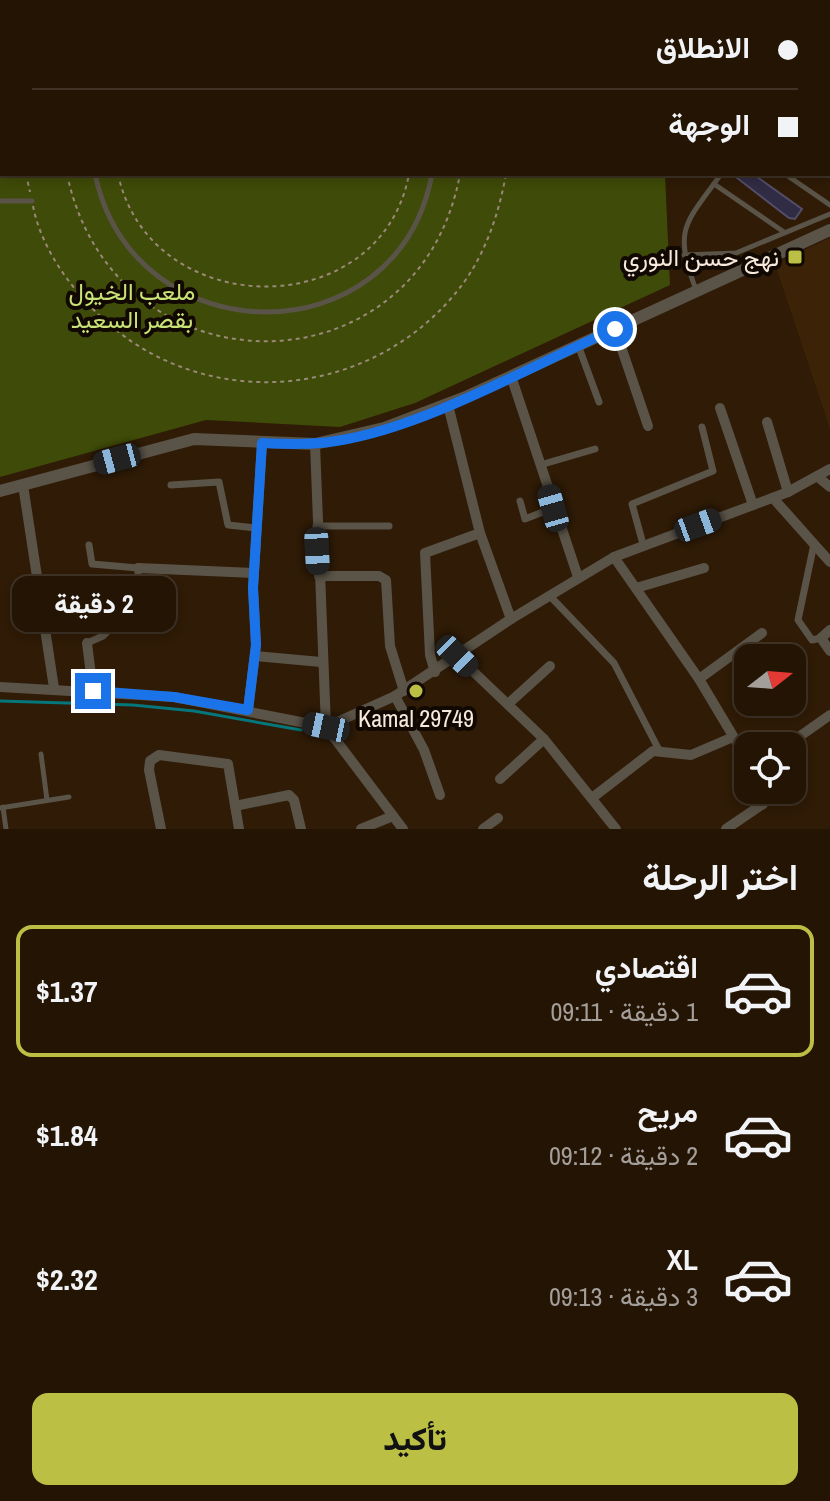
<!DOCTYPE html>
<html lang="ar">
<meta charset="utf-8">
<style>
body{margin:0;font-family:"Archivo Narrow",Vazirmatn,sans-serif;background:#2b1d0e;color:#f1f3f6;direction:rtl;height:100vh;display:flex;flex-direction:column;font-size:30px;white-space:nowrap}
*{box-sizing:border-box;margin:0}
p{font-size:26px;color:#a39e9a}
.icon{flex:none;width:44px;height:44px;fill:none;stroke:currentColor;stroke-width:2;stroke-linecap:round;stroke-linejoin:round}
.map{position:relative;height:829px;overflow:hidden;direction:ltr}
.panel{display:flex;flex-direction:column;background:#231404;flex:1}
.panel>*{flex:none}
.banner{position:absolute;left:0px;top:0px;width:830px;height:176px;box-shadow:0 4px 12px #0003,0 0 0 2px #403326;direction:rtl;display:grid;align-content:center;height:176px;padding:0 32px;background:#231404}
.needle{width:52px;rotate:73deg}
.controls{position:absolute;left:734px;top:644px;display:grid;gap:16px}
.controls a{display:grid;place-items:center;width:72px;height:72px;border-radius:16px;background:#231404;box-shadow:0 4px 12px #0003,0 0 0 2px #403326;font-size:40px}
.end{position:absolute;width:36px;height:36px;margin:-18px;border:10px solid #1a73e8;background:#fff;box-shadow:0 0 0 4px #fff}
.from{border-radius:50%}
.bubble{position:absolute;height:56px;border-radius:16px;background:#231404;box-shadow:0 4px 12px #0003,0 0 0 2px #403326;font-size:26px;font-weight:800;line-height:56px;text-align:center;direction:rtl}
.car{position:absolute;width:24px;height:48px;margin:-24px -12px;border-radius:10px;box-shadow:0 0 6px 2px #0007;background:linear-gradient(#222 24%,#8ab4d8 0 40%,#222 0 76%,#8ab4d8 0 86%,#222 0)}
.banner b{display:flex;align-items:center;gap:28px;height:76px;font-size:30px}
.banner b+b{border-top:2px solid #403326}
.banner i{width:20px;height:20px;background:#f1f3f6}
ul{padding:0;list-style:none}
li{display:flex;align-items:center;gap:24px;height:132px;margin:0 16px 12px;padding:0 16px;border:4px solid transparent;border-radius:16px}
li div{flex:1}
li b{display:block;font-size:30px}
li em{font-style:normal;font-weight:800}
li.active{border-color:#bbc045}
li>.icon{width:72px;height:72px;stroke-width:1.5}
h2{padding:0 32px;font-size:36px;line-height:96px}
.primary-button{display:flex;gap:16px;margin-top:auto;padding:16px 32px}
.primary-button a{flex:1;height:92px;border-radius:16px;background:#bbc045;color:#111;font-size:32px;font-weight:800;line-height:92px;text-align:center}
.map>svg:first-child{display:block}
.built{fill:#3c2207}
.green{fill:#3f4b08}
.lines{fill:none;stroke-linecap:round;stroke-linejoin:round}
.stream{stroke:#05767b;stroke-width:3}
.building{fill:#312c45;stroke:#534d69;stroke-width:2}
.path{stroke:#9a8979;stroke-width:2;stroke-dasharray:4 4;stroke-linecap:butt}
.service{stroke:#5a5347;stroke-width:5}
.pedestrian{stroke:#5a5347;stroke-width:7}
.minor{stroke:#5a5347;stroke-width:10}
.tertiary{stroke:#5a5347;stroke-width:12}
.route{stroke:#1a73e8;stroke-width:10}
.poi-dot{fill:#bbc045;stroke:#110802;stroke-width:3}
.labels{text-anchor:middle;dominant-baseline:central;stroke-width:8;stroke-linejoin:round;paint-order:stroke}
.poi-label{font-size:24px;fill:#f7e9dc;stroke:#110802;text-anchor:end}
.park-label{font-size:24px;fill:#c9e376;stroke:#110802}
</style>
<div class="map">
<svg width="830" height="829" viewBox="0 0 830 829">
<rect width="100%" height="100%" fill="#2f1b06"/>
<!-- built -->
<path class="built" d="M830,238V429L775,264Z"/>
<!-- green -->
<path class="green" d="M0,0H658L2,2V174H665L670,285L415,403L340,427L206,420L0,477Z"/>
<g class="lines">
<!-- stream -->
<path class="stream" d="M0,701L133,705L194,711L301,730"/>
</g>
<!-- building -->
<path class="building" d="M732,174H753L802,209L795,219L789,218Z"/>
<g class="lines">
<!-- path -->
<g class="path">
<path d="M32,2V0"/>
<path d="M73,2V0"/>
<path d="M124,2V0"/>
<path d="M425,2V0"/>
<path d="M474,2L475,0"/>
<path d="M519,2L520,0"/>
<path d="M674,2V0"/>
<path d="M26,174L30,192"/>
<path d="M67,174C114,397 419,397 460,174"/>
<path d="M118,174C150,323 381,325 409,174"/>
<path d="M33,206C41,247 69,286 98,314C199,413 364,402 454,295C483,261 498,218 506,174"/>
</g>
<!-- service -->
<g class="service">
<path d="M101,2V0"/>
<path d="M447,2V0"/>
<path d="M828,23L830,20"/>
<path d="M0,71H2"/>
<path d="M95,174C134,357 398,359 432,174"/>
<path d="M785,174L830,205"/>
<path d="M714,184L784,232"/>
<path d="M0,201H32"/>
<path d="M684,255L736,253L830,214"/>
<path d="M696,290C673,227 685,225 721,174"/>
<path d="M41,754L47,800"/>
<path d="M3,807L6,829"/>
<path d="M0,808L69,797"/>
</g>
<!-- pedestrian -->
<g class="pedestrian">
<path d="M578,345L599,402"/>
<path d="M540,465L595,449"/>
<path d="M171,485L219,482L228,525L257,528"/>
<path d="M520,501L525,519L553,508"/>
<path d="M316,526H389"/>
<path d="M643,544L632,504L713,471L702,427"/>
<path d="M814,544L798,620L812,640L821,638"/>
<path d="M89,545L92,564L138,568V606L128,630L113,626"/>
<path d="M549,595L614,663L659,750"/>
<path d="M85,603L89,622L100,620L101,625L113,626L103,636L87,643"/>
</g>
<!-- minor -->
<g class="minor">
<path d="M615,329L648,426"/>
<path d="M511,376L578,577"/>
<path d="M448,405L480,533L511,619"/>
<path d="M720,408L753,505"/>
<path d="M767,422L788,492"/>
<path d="M315,444L326,727L403,829"/>
<path d="M818,477L830,487"/>
<path d="M23,485L54,688"/>
<path d="M773,498L830,562"/>
<path d="M614,557L699,679L748,761"/>
<path d="M138,568L254,573"/>
<path d="M319,576H379L386,580L390,646L404,691"/>
<path d="M636,588L704,568"/>
<path d="M830,630L821,638L830,651"/>
<path d="M87,643L93,691"/>
<path d="M255,656L321,662"/>
<path d="M457,656L544,739L616,829"/>
<path d="M435,672L430,655L425,553L480,533"/>
<path d="M699,679L762,633"/>
<path d="M0,687L174,697L326,727L395,696L511,619L614,557L788,492L830,469"/>
<path d="M395,696L424,750L440,795"/>
<path d="M508,704L550,666"/>
<path d="M248,710L256,645L253,588L262,443"/>
<path d="M786,746L830,715"/>
<path d="M500,779L544,739"/>
<path d="M592,798L653,751L691,755L733,737"/>
<path d="M235,806L289,795L294,800L301,829"/>
<path d="M161,829L149,770L150,761L159,755L228,764L239,829"/>
<path d="M361,829L393,816"/>
<path d="M483,829L498,818"/>
<path d="M726,829L763,804L768,796L765,790"/>
</g>
<!-- tertiary -->
<path class="tertiary" d="M0,491L194,439L315,444L384,428L468,396L830,230"/>
</g>
<g class="lines">
<!-- route -->
<path class="route" d="M93,691L174,697L248,710L256,645L253,588L262,443C287,444 312,445 336,441C426,427 530,366 615,329"/>
</g>
<!-- markers -->
<g class="poi-dot">
<rect x="787" y="249" width="16" height="16" rx="4"/>
<circle cx="416" cy="691" r="8"/>
</g>
<g class="labels">
<!-- poi labels -->
<g class="poi-label">
<text x="779" y="257">نهج حسن النوري</text>
<text x="416" y="718" text-anchor="middle">Kamal 29749</text>
</g>
<!-- park labels -->
<g class="park-label">
<text x="132" y="291">ملعب الخيول<tspan x="132" dy="28">بقصر السعيد</tspan></text>
</g>
</g>
</svg>
<div class="controls">
<a><svg class="needle" viewBox="-14 -14 28 28"><path d="M0-13l5 13h-10z" fill="#e53935"/><path d="M0 13l5-13h-10z" fill="#a39e9a"/></svg></a>
<a><svg class="icon" aria-label="locate" viewBox="0 0 24 24"><circle cx="12" cy="12" r="6"/><path d="M12 2v4M12 18v4M2 12h4M18 12h4"/></svg></a>
</div>
<i class="end from" style="left:615px;top:329px"></i>
<i class="end" style="left:93px;top:691px"></i>
<div class="bubble" style="left:12px;top:576px;width:164px">2 دقيقة</div>
<i class="car" style="left:117px;top:459px;rotate:255deg"></i>
<i class="car" style="left:553px;top:508px;rotate:344deg"></i>
<i class="car" style="left:698px;top:525px;rotate:70deg"></i>
<i class="car" style="left:317px;top:551px;rotate:177deg"></i>
<i class="car" style="left:457px;top:656px;rotate:134deg"></i>
<i class="car" style="left:326px;top:727px;rotate:282deg"></i>
<div class="banner">
<b><i class="from"></i>الانطلاق</b>
<b><i></i>الوجهة</b>
</div>
</div>
<section class="panel">
<h2>اختر الرحلة</h2>
<ul>
<li class="active"><svg class="icon" aria-label="car" viewBox="0 0 24 24"><path d="M5 17H2v-5l4-1 3-4h7l3 4 3 1v5h-3M9 17h6M6 11h13"/><circle cx="7" cy="17" r="2"/><circle cx="17" cy="17" r="2"/></svg><div><b>اقتصادي</b><p>1 دقيقة · 09:11</p></div><em>$1.37</em></li>
<li><svg class="icon" aria-label="car" viewBox="0 0 24 24"><path d="M5 17H2v-5l4-1 3-4h7l3 4 3 1v5h-3M9 17h6M6 11h13"/><circle cx="7" cy="17" r="2"/><circle cx="17" cy="17" r="2"/></svg><div><b>مريح</b><p>2 دقيقة · 09:12</p></div><em>$1.84</em></li>
<li><svg class="icon" aria-label="car" viewBox="0 0 24 24"><path d="M5 17H2v-5l4-1 3-4h7l3 4 3 1v5h-3M9 17h6M6 11h13"/><circle cx="7" cy="17" r="2"/><circle cx="17" cy="17" r="2"/></svg><div><b>XL</b><p>3 دقيقة · 09:13</p></div><em>$2.32</em></li>
</ul>
<div class="primary-button"><a>تأكيد</a></div>
</section>
